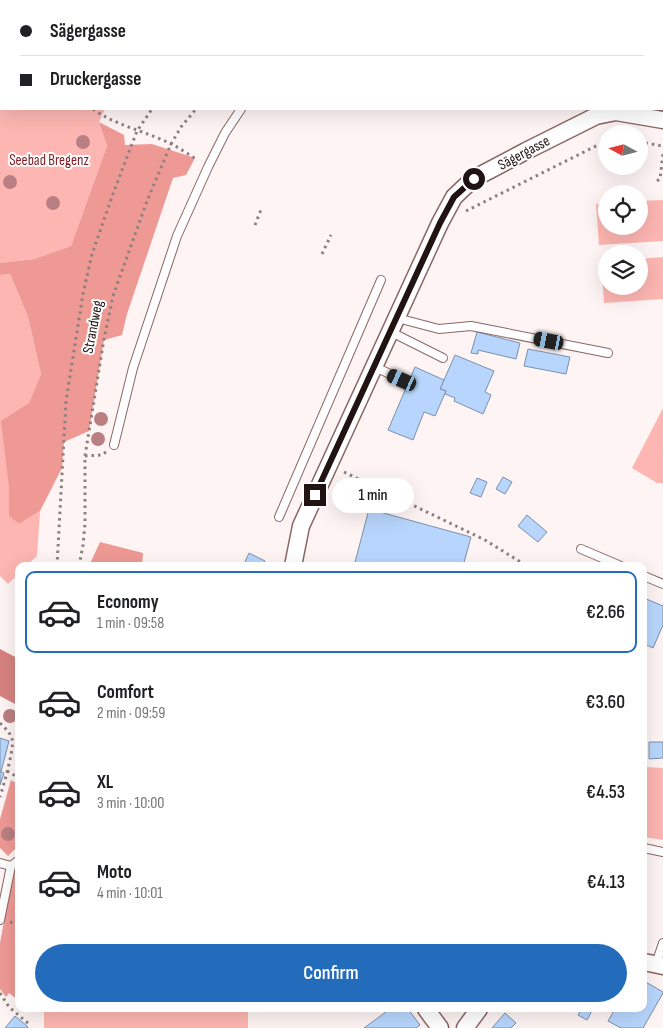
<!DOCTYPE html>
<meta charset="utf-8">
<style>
body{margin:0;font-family:"Sofia Sans Condensed",sans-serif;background:#f6f6f6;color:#202124;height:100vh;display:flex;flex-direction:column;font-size:19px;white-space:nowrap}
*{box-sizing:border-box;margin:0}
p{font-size:16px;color:#757577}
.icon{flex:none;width:28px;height:28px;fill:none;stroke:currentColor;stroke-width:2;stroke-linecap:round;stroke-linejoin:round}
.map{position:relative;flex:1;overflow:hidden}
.drawer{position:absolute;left:15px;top:562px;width:632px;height:450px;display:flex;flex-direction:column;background:#fff;border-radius:10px;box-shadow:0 5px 20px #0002}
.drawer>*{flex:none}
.hud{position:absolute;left:0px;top:0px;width:664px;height:110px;box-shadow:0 5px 20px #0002;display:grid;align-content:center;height:110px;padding:0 20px;background:#fff}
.needle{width:32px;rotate:277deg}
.tools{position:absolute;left:598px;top:125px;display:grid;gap:10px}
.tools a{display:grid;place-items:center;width:50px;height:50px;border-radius:50%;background:#fff;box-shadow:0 5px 20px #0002;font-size:25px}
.end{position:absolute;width:22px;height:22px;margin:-11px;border:6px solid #211312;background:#fff;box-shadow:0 0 0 2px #fff}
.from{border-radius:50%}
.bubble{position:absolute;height:35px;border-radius:18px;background:#fff;box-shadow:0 5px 20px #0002;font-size:16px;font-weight:600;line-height:35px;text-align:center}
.car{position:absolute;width:15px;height:30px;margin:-15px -8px;border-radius:6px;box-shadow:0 0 4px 1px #0007;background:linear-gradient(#222 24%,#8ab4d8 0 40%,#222 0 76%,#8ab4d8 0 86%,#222 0)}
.hud b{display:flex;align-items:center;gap:18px;height:48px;font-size:19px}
.hud b+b{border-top:1px solid #e0e0e0}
.hud i{width:12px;height:12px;background:#202124}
ul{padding:9px 0 0;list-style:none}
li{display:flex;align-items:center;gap:15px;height:82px;margin:0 10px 8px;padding:0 10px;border:2px solid transparent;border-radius:10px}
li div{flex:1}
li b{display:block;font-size:19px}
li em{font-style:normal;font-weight:600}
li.active{border-color:#236cbc}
li>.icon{width:45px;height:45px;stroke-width:1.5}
.primary-button{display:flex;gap:10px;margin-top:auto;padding:10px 20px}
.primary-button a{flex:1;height:58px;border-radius:30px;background:#236cbc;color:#fff;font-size:20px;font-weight:600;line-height:58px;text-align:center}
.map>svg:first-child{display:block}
.green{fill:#fdb6b2}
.forest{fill:#ef9995}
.water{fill:#d6827f}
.building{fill:#b8d6fd;stroke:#7b90ab}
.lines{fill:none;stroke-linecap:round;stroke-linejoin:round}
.service-casing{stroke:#8b6765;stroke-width:10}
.minor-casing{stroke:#8b6765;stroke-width:19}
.path{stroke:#8c807f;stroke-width:3;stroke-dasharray:2.5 4;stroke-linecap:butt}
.service{stroke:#fff;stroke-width:8}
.minor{stroke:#fff;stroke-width:16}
.tree{fill:#ba7f82}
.route{stroke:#211312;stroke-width:6}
.labels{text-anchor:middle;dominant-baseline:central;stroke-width:4;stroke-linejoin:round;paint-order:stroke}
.street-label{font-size:15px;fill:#211312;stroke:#fff}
.park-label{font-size:15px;fill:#831f25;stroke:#fff}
</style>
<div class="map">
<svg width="663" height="1028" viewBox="0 0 663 1028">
<rect width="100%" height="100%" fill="#fdf4f3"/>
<!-- green -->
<g class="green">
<path d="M0,0H222L221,1H1V109H105L99,122L107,146L71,246L34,259L0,263Z"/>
<path d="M663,200V241L599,245L596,204L606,203V226H639V201Z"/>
<path d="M663,257V299L604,303L601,261H606V286H639V259Z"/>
<path d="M10,274L28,317L41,374L29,403L9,487V516L19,524L40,511L37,556L26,566H19V573L8,584L0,576V275Z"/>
<path d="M663,408V483H657L632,468Z"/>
<path d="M644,767L663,768V840L644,837Z"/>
<rect x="44" y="1009" width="204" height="19"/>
</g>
<!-- forest -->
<g class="forest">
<path d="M99,122L124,135L125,145L152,144L195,158L186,175L173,178L127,314L122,335L104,340L89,431L64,442L62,468L40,511L19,524L9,516V487L1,421L29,403L41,374L28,317L10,274L0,275V263L34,259L71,246L107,146Z"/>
<path d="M100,542L143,553L142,566H89Z"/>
<path d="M11,780L19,785V845L8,856L0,848V819Z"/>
<path d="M19,868V1001L9,993L6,997L0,989V943L13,872Z"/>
</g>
<!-- water -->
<path class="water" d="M0,649L19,659V706L0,696Z"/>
<!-- building -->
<g class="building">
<path d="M394,0H585V1H397Z"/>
<path d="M477,332L520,343L516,359L478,350V354L471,353Z"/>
<path d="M528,349L570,357L566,374L524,366Z"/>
<path d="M455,355L494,371L485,392L491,395L483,414L454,401L455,398L445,394L446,391L440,389Z"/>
<path d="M415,367L444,380L440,389L446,391L435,416L424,412L413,440L388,430Z"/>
<path d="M503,477L512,482L505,494L496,489Z"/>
<path d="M477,478L487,482L481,497L470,493Z"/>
<path d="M369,509L471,537L463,566H354Z"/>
<path d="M527,515L547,532L538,542L518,526Z"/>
<path d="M249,553L265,561L262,566H249L244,564Z"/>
<path d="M644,598L663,606V625L653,648L644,644Z"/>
<path d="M0,738L9,741L1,772L4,773L0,785Z"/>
<path d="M649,742H663V758L649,759Z"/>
<path d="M644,981L663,992V993L643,1028H621L608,1021L615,1009H644Z"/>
<path d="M390,1009H408L420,1025L416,1028H364Z"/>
<path d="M582,1009H593L587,1020L578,1015Z"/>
<path d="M505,1013L516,1023L511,1028H492Z"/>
<path d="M15,1016L27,1026L28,1028H5Z"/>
</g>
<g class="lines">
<!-- service casing -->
<g class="service-casing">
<g id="service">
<path d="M397,318L439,329L471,326L608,353"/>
<path d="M391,332L443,358"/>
<path d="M375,367L403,380"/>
<path d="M114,445L133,368L177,236L208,167L225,133L241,109"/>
<path d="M279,517L381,280"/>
<path d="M581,549L621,566"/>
<path d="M644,576L663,584"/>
<path d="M644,848L663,852"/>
<path d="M0,863L11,866"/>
<path d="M0,920L11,866L19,860"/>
<path d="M656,964L663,943"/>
</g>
</g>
<!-- minor casing -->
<g class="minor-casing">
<g id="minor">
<path d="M293,566L301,526L440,223L454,197L473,179L526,151L596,116L616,112L663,120"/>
<path d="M644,962L663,966"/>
<path d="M426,1009L440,1028"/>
<path d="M465,1028L479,1009"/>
</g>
</g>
<!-- path -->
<g class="path">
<path d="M37,0L38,1"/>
<path d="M303,0L304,1"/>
<path d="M148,1L151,0"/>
<path d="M242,1L243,0"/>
<path d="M283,1L284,0"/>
<path d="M93,109C116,126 146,131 171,144C180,148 189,155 198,160"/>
<path d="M639,142L663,146"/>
<path d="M657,181L660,179L663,154"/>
<path d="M466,211L606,141"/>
<path d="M255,225L262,207"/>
<path d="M322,254L331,235"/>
<path d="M85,456L102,455L106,452"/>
<path d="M344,472L485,540L527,566"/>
<path d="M57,566L66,401L83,294L92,254L114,191L137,131L152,109"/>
<path d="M79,566L83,545L85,524V456L104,339L113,296L147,201L171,144L181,127L196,109"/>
<path d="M0,723C5,728 10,732 12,739C15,747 3,787 0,797"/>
<path d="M7,771L19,778"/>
<path d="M10,922L19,924"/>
<path d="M0,993L9,1007L29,1024L27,1026"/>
</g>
<!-- service -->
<use href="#service" class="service"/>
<!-- minor -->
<use href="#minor" class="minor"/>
</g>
<!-- trees -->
<g class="tree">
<circle cx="83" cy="142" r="7"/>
<circle cx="10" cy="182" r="7"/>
<circle cx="53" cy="203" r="7"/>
<circle cx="101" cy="419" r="7"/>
<circle cx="98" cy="439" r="7"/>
<circle cx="10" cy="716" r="7"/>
<circle cx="8" cy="834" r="7"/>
</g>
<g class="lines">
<!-- route -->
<path class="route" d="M315,495L440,223L454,197L474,179"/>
</g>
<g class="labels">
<!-- street labels -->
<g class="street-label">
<text transform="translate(524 153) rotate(-28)">Sägergasse</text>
<text transform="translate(93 327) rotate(-79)">Strandweg</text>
</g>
<!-- park labels -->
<g class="park-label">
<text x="49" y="160">Seebad Bregenz</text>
</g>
</g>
</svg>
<div class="tools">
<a><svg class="needle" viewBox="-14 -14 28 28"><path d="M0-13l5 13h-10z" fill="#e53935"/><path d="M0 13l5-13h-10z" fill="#757577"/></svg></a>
<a><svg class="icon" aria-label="locate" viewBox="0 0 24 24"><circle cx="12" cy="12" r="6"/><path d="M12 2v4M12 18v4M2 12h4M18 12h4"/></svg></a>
<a><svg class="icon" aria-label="layers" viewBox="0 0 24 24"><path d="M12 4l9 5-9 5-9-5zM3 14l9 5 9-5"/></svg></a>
</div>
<i class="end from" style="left:474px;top:179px"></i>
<i class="end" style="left:315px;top:495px"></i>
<div class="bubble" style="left:332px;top:478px;width:82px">1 min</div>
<i class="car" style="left:549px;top:341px;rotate:281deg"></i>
<i class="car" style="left:402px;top:380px;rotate:294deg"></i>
<div class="hud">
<b><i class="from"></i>Sägergasse</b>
<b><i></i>Druckergasse</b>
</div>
<section class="drawer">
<ul>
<li class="active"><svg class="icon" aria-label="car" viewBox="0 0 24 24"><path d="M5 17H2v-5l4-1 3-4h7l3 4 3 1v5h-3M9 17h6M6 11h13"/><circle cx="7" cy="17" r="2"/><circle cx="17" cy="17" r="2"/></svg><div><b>Economy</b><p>1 min · 09:58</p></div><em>€2.66</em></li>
<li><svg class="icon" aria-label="car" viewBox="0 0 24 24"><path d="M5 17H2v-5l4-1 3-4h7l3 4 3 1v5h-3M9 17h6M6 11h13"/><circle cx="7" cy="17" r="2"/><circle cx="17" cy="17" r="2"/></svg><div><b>Comfort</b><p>2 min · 09:59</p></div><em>€3.60</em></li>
<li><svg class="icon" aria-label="car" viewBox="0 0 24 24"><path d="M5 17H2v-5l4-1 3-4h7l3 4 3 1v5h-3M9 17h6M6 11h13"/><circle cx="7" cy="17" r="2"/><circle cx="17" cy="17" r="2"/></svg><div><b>XL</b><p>3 min · 10:00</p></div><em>€4.53</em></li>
<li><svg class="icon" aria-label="car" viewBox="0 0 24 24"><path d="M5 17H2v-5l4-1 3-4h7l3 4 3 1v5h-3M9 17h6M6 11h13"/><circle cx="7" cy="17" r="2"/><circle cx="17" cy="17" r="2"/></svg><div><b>Moto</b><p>4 min · 10:01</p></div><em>€4.13</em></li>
</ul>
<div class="primary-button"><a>Confirm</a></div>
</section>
</div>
